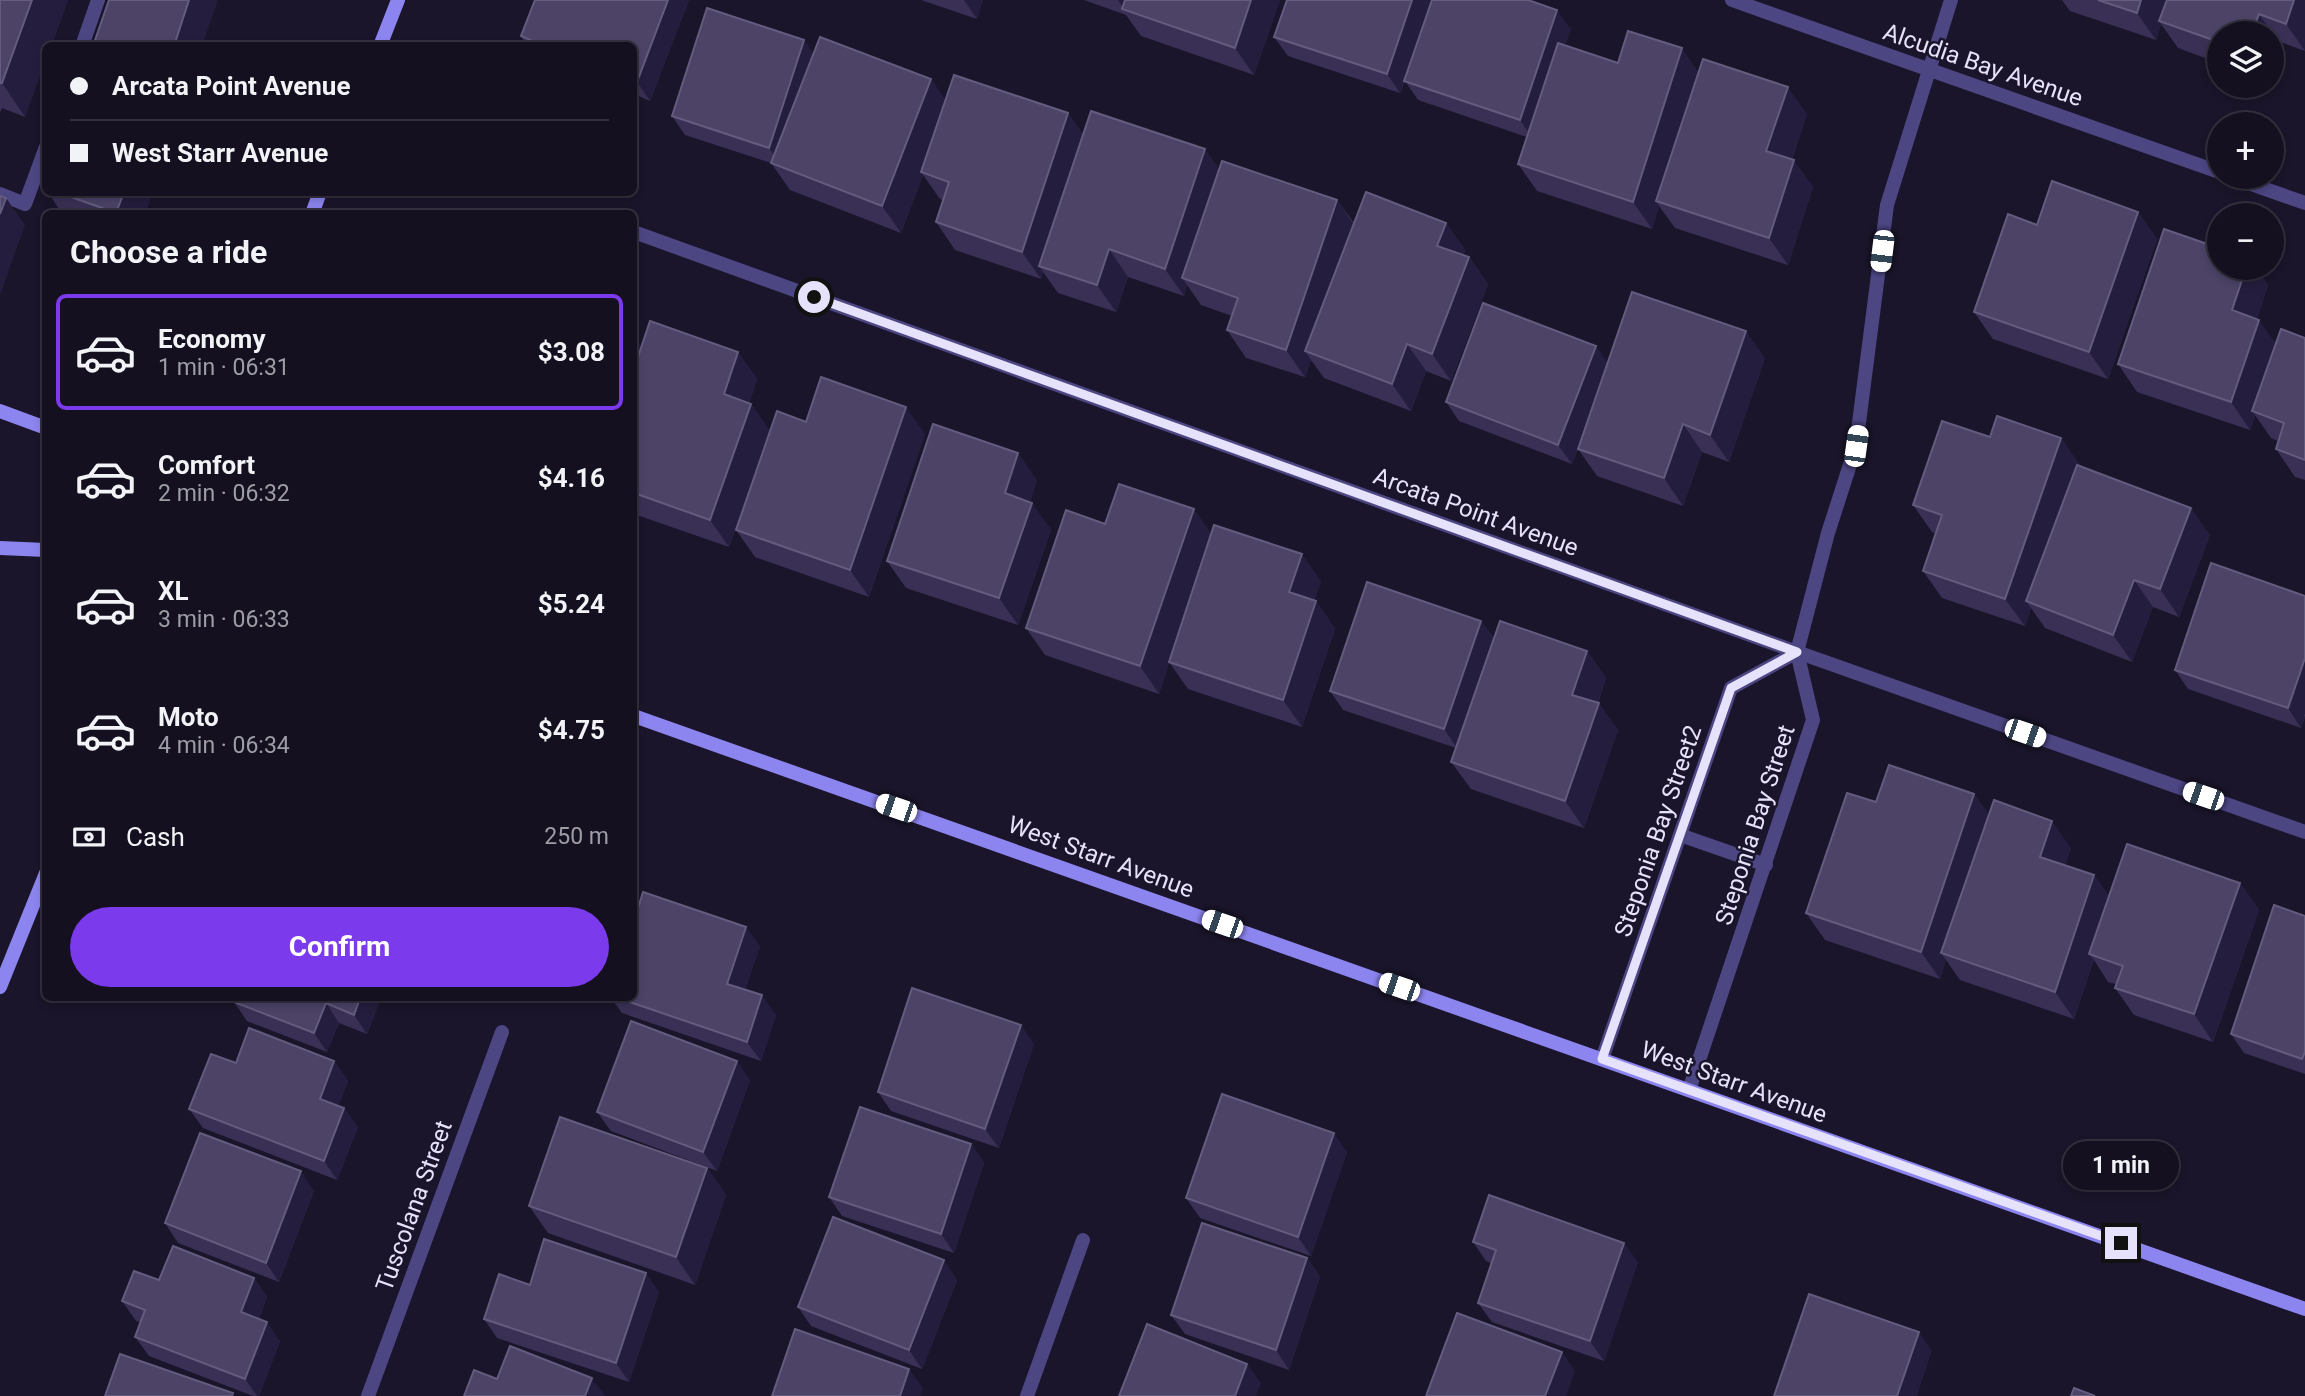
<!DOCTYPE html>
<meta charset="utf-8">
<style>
body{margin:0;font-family:Roboto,sans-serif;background:#1d1929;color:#f1f3f6;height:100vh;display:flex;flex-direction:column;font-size:26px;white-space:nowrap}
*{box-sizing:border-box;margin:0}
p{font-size:23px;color:#9d9da5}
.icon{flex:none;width:38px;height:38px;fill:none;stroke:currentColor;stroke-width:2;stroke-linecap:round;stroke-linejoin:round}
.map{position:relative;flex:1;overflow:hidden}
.drawer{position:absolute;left:42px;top:210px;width:595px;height:791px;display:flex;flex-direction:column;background:#141020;border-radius:10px;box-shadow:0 4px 10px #0003,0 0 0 2px #33303e}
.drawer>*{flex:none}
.top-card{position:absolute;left:42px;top:42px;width:595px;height:154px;border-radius:10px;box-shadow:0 4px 10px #0003,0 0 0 2px #33303e;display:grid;align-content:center;height:154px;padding:0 28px;background:#141020}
.tools{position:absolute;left:2207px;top:21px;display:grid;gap:14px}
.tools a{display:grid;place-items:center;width:77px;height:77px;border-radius:50%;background:#141020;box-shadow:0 4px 10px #0003,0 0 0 2px #33303e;font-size:35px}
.end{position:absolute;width:32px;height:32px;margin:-16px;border:9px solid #e6e2fb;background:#111;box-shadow:0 0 0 4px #111}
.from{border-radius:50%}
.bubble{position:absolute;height:49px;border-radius:24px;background:#141020;box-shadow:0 4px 10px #0003,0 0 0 2px #33303e;font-size:23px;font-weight:700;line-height:49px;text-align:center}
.car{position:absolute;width:21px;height:42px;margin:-21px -10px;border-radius:9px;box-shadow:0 0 5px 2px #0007;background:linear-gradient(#fff 24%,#345 0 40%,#fff 0 76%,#345 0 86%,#fff 0)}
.top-card b{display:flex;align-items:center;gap:24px;height:66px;font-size:26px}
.top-card b+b{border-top:2px solid #33303e}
.top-card i{width:18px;height:18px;background:#f1f3f6}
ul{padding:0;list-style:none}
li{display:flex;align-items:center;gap:21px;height:116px;margin:0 14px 10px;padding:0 14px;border:4px solid transparent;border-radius:10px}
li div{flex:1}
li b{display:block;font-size:26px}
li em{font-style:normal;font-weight:700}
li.selected{border-color:#7c3aed}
li>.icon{width:63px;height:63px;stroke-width:1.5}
h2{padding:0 28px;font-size:32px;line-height:84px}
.pay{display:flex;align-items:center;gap:18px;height:77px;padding:0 28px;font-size:26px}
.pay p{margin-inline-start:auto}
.cta{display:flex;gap:14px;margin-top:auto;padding:14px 28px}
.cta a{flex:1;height:80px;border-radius:42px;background:#7c3aed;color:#fff;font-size:28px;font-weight:700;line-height:80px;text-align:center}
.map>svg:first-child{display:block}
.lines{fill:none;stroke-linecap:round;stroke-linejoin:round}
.lane{stroke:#4c4683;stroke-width:14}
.street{stroke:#4c4683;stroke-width:14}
.secondary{stroke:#8d85ef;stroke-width:14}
.wall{fill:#3a3055}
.shaded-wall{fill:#251d3d}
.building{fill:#4c4367;stroke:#645c7e;stroke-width:2}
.route{stroke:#e6e2fb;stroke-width:9}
.labels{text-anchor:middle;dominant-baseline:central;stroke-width:5;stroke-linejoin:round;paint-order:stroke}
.street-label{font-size:24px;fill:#e6e2fb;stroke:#1a152a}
</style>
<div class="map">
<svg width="2305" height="1396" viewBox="0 0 2305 1396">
<rect width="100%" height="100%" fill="#1a152a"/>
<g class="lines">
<!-- lane -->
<g class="lane">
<path d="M82,46L98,0"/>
<path d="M0,194L25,204L46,147"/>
<path d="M1680,835L1766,865"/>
</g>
<!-- street -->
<g class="street">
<path d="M1732,0L2219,172"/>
<path d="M2231,177L2305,203"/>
<path d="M634,232L1797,652L2305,832"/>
<path d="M1602,1059L1731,688L1797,652"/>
<path d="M1689,1090L1813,720L1797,652L1828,533L1856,446L1887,205L1951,0"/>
<path d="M368,1396L502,1032"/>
<path d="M1027,1396L1083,1240"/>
</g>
<!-- secondary -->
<g class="secondary">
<path d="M380,46L398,0"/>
<path d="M312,214L320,192"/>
<path d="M0,411L46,428"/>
<path d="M0,548L46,550"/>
<path d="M634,716L2305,1309"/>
<path d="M0,987L46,873"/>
</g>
</g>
<!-- wall -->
<g class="wall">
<path d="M0,0H68L51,46H46L25,117L2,108L0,113Z"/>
<path d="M689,0L650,101L634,94V46H527L521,36Z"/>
<path d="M921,0H983L977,19Z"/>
<path d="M1084,0H1280L1254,75L1141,36L1126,15Z"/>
<path d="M2062,0H2305V51L2278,41L2219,33V63L2178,48L2161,24L2156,40L2070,11Z"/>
<path d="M1571,29L1565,45L1618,63L1698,72L1807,114L1792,159L1813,187L1788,265L1675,228L1659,206L1652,229L1537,191L1518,164L1527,137L1418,100L1405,81L1400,93L1288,56L1274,37Z"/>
<path d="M804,40L813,54L931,79L945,100L1068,113L1083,135L1337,200L1354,223H1446L1465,250L1463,255L1469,257L1488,284L1451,381L1426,371L1411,411L1324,378L1311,360L1305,377L1246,358L1227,330L1232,316L1201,305L1187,285L1184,296L1128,277L1116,312L1058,293L1043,272L1041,279L955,250L936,222L943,200L940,199L923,175L901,233L790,190L771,163L685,135L672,116Z"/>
<path d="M48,192H152L145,214H62Z"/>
<path d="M2138,212L2157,239L2108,379L1993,339L1974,312L2037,225Z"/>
<path d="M2219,268H2256L2268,285L2257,319L2276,344L2305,338V480L2295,477L2276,449L2278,441L2271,438L2255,415L2250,430L2137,392L2118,364Z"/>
<path d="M634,336L641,347L738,352L757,379L749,403L751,404L770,431L729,547L634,514Z"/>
<path d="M1765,358L1729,462L1702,452L1683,506L1597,476L1578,449L1572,464L1459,421L1446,402L1607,362Z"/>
<path d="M806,422L925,434L869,597L755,557L736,530Z"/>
<path d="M1990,437L2061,438L2080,466L2210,535L2179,617L2153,607L2132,662L2045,628L2031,608L2025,626L1942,598L1923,571L1936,534L1932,532L1913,505Z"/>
<path d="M1037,480L1030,502L1051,530L1018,625L906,588L887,561Z"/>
<path d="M1105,524L1211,534L1321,581L1314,601H1316L1335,629L1302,727L1188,689L1169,662L1159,694L1045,655L1026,628Z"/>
<path d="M2305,596V717L2301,728L2188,689L2175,670Z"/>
<path d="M1481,621L1494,639L1587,651L1606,678L1598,703L1618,730L1584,828L1471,789L1451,762L1456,748L1343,710L1330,691Z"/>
<path d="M1974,794L1989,815L2071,848L2065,866L2094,875L2109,897L2240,883L2259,910L2213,1042L2134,1015L2115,988L2116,984L2108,982L2094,960L2074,1019L1960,980L1946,960L1940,979L1825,940L1806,913Z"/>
<path d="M2305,916V1074L2244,1053L2231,1034Z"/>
<path d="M760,946L745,990L776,1015L761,1061L622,1013L611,998H634Z"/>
<path d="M236,998H381L367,1034L339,1023L327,1052L247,1021L234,1002Z"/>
<path d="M1034,1044L999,1148L891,1111L878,1092Z"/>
<path d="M334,1061L348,1081L338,1106L344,1108L358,1127L337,1180L203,1128L189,1109L236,1063Z"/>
<path d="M750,1080L717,1171L611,1131L597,1112Z"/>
<path d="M971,1144L984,1163L954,1253L842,1216L829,1197Z"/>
<path d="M1347,1152L1311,1256L1200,1218L1186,1198Z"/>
<path d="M707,1168L726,1195L695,1285L548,1233L529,1206Z"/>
<path d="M314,1191L279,1282L178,1243L165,1223Z"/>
<path d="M1473,1242L1638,1262L1604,1361L1492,1322L1478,1303L1491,1263L1486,1261Z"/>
<path d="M1307,1258L1320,1277L1289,1370L1185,1334L1171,1315Z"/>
<path d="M254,1278L267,1297L259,1319L280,1341L259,1396H253L149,1356L135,1337L141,1322L136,1321L122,1301L159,1280Z"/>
<path d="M957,1280L922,1369L811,1326L798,1307Z"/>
<path d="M659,1292L629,1382L497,1338L484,1319Z"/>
</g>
<!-- shaded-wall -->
<g class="shaded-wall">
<path d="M32,0H68L51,46H46V61L25,117L2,83Z"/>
<path d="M189,0H218L202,46H174Z"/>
<path d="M668,0H689L650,101L637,82Z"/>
<path d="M964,0H983L977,19Z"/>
<path d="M1118,0H1133L1124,9Z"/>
<path d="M1251,0H1280L1254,75L1235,48Z"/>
<path d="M1412,0H1432L1400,93L1387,74Z"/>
<path d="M2141,0H2170L2159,21L2161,24L2156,40L2137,13Z"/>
<path d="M2294,0H2305V51L2286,24Z"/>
<path d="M1557,10L1571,29L1533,139L1520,120Z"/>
<path d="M2259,14L2278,41L2272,59V33H2252Z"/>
<path d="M804,40L817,59L782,167L769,148Z"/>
<path d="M1682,48L1701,76L1656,201L1659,206L1652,229L1633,202Z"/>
<path d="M931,79L950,106L921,172L923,175L901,233L882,206Z"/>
<path d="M1788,87L1807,114L1785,178L1766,151Z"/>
<path d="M1068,113L1088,141L1039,266L1043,272L1041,279L1022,252Z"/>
<path d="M1205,149L1224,176L1182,278L1187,285L1184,296L1165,269Z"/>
<path d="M1794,160L1813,187L1788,265L1769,238Z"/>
<path d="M124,192H152L145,214L116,213Z"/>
<path d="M6,198L25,225L0,295V214Z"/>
<path d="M1337,200L1356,228L1305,351L1311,360L1305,377L1286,350Z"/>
<path d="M2138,212L2157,239L2108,379L2089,352Z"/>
<path d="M1446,223L1465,250L1456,273L1437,246Z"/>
<path d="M1109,249L1128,277L1116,312L1097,285Z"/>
<path d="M1469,257L1488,284L1451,381L1432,354Z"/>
<path d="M2246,268H2256L2268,285L2251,337L2232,310Z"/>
<path d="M2259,320L2278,347L2252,411L2255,415L2250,430L2231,402Z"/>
<path d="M1746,331L1765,358L1729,462L1710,435Z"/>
<path d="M634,336L644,351L634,379Z"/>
<path d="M1407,344L1426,371L1411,411L1392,384Z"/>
<path d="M1596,346L1609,365L1572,464L1558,445Z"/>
<path d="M738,352L757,379L743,421L724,394Z"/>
<path d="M751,404L770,431L729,547L710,520Z"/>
<path d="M906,407L925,434L869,597L850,570Z"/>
<path d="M1683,424L1702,452L1683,506L1664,478Z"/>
<path d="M2061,438L2080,465L2032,604L2026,601L2031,608L2025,626L2005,599Z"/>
<path d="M1018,453L1037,480L1024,520L1005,493Z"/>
<path d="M1032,503L1051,530L1018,625L999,598Z"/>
<path d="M2191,508L2210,535L2179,617L2160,589Z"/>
<path d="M1194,509L1213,536L1159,694L1140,666Z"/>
<path d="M1302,554L1321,581L1308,620L1289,592Z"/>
<path d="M2134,580L2153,607L2132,662L2113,635Z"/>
<path d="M1316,601L1335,629L1302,727L1283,700Z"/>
<path d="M1481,621L1494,640L1457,748L1444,729Z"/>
<path d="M1587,651L1606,678L1591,722L1572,695Z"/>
<path d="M2305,658V715L2303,714L2305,717L2301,728L2288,708Z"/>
<path d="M1599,703L1618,730L1584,828L1565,801Z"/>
<path d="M1974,794L1993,821L1941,953L1946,960L1940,979L1921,952Z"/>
<path d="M2052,821L2071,848L2059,884L2040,857Z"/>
<path d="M2094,875L2113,903L2089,954L2094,960L2074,1019L2055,992Z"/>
<path d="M2240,883L2259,910L2213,1042L2194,1014Z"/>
<path d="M746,927L760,946L741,1003L727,984Z"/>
<path d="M762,995L776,1015L761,1061L747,1042Z"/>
<path d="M360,998H381L367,1034L354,1015Z"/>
<path d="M326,1003L339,1023L327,1052L314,1033Z"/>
<path d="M1021,1025L1034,1044L999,1148L985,1129Z"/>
<path d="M334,1061L348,1081L333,1118L320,1099Z"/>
<path d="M737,1061L750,1080L717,1171L703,1152Z"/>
<path d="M344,1108L358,1127L337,1180L324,1161Z"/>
<path d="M1334,1133L1347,1152L1311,1256L1298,1237Z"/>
<path d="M971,1144L984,1163L954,1253L941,1234Z"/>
<path d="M707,1168L726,1195L695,1285L676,1257Z"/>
<path d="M301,1171L314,1191L279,1282L266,1263Z"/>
<path d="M1624,1243L1638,1262L1604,1361L1590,1341Z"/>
<path d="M1307,1258L1320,1277L1289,1370L1276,1350Z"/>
<path d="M944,1260L957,1280L922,1369L909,1350Z"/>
<path d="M646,1273L659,1292L629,1382L616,1363Z"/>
<path d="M254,1278L267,1297L254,1331L241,1312Z"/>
<path d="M267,1322L280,1341L259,1396H257L245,1379Z"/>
<path d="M1919,1332L1932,1351L1917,1396H1897Z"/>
<path d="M1562,1352L1575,1371L1566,1396H1545Z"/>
<path d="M1247,1364L1261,1383L1256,1396H1235Z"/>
<path d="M909,1369L923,1388L920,1396H900Z"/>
<path d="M592,1378L605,1396H585Z"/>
</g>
<!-- building -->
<g class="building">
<path d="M0,0H32L2,83H0Z"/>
<path d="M109,0H189L174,46H93Z"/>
<path d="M535,0H668L637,82L634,80V46H544L521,36Z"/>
<path d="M1125,0H1251L1235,48L1122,9Z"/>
<path d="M1287,0H1412L1387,74L1274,37Z"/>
<path d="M1432,0H1528L1557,10L1520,120L1404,81Z"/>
<path d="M2098,0H2141L2137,13Z"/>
<path d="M2167,0H2294L2286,24L2259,14L2252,33H2219V42L2159,21Z"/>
<path d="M707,8L804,40L769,148L672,116Z"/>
<path d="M1628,31L1682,48L1633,202L1518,164L1558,43L1618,63Z"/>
<path d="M820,37L931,79L882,206L771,163Z"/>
<path d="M1703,59L1788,87L1766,151L1794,160L1769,238L1656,201Z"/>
<path d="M954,75L1068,113L1022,252L936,222L949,182L921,172Z"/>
<path d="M1091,111L1205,149L1165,269L1109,249L1097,285L1039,266Z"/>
<path d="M1222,161L1337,200L1286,350L1227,330L1238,298L1182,278Z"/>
<path d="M2052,181L2138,212L2089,352L1974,312L2008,214L2037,225Z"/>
<path d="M57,192H124L116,213Z"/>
<path d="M1366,192L1446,223L1437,246L1469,257L1432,354L1407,344L1392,384L1305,351Z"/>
<path d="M0,196L6,198L0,214Z"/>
<path d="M2164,229L2219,248V268H2246L2232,310L2259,320L2231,402L2118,364Z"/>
<path d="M1632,292L1746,331L1710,435L1683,424L1664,478L1578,449Z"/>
<path d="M1483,303L1596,346L1558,445L1446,402Z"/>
<path d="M650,321L738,352L724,394L751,404L710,520L634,493V369Z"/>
<path d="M2281,329L2305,338V460L2276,449L2284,423L2252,411Z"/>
<path d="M821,377L906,407L850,570L736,530L777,411L806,422Z"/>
<path d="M1997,416L2061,438L2005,599L1923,571L1942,515L1913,505L1942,421L1990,437Z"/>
<path d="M933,424L1018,453L1005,493L1032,503L999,598L887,561Z"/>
<path d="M2077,465L2191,508L2160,589L2134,580L2113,635L2026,601Z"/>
<path d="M1119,484L1194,509L1140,666L1026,628L1066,510L1105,524Z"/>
<path d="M1214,525L1302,554L1289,592L1316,601L1283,700L1169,662Z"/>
<path d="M2211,563L2305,596V658L2288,708L2175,670Z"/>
<path d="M1367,582L1481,621L1444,729L1330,691Z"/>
<path d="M1500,621L1587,651L1572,695L1599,703L1565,801L1451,762Z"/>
<path d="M1889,765L1974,794L1921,952L1806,913L1847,793L1876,802Z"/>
<path d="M1994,800L2052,821L2040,857L2094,875L2055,992L1941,953Z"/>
<path d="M2127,844L2240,883L2194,1014L2115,988L2123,966L2089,954Z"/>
<path d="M643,892L746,927L727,984L762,995L747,1042L618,998H634V921Z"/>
<path d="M2274,905L2305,916V1052L2302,1059L2231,1034Z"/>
<path d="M912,988L1021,1025L985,1129L878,1092Z"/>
<path d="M236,998H360L354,1015L326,1003L314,1033L234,1002Z"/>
<path d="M631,1021L737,1061L703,1152L597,1112Z"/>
<path d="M249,1028L334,1061L320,1099L344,1108L324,1161L189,1109L211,1054L236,1063Z"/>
<path d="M1222,1094L1334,1133L1298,1237L1186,1198Z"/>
<path d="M860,1107L971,1144L941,1234L829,1197Z"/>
<path d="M560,1117L707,1168L676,1257L529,1206Z"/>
<path d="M200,1133L301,1171L266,1263L165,1223Z"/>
<path d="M1489,1195L1624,1243L1590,1341L1478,1303L1496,1250L1473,1242Z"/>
<path d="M833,1217L944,1260L909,1350L798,1307Z"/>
<path d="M1202,1223L1307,1258L1276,1350L1171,1315Z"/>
<path d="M544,1239L646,1273L616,1363L484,1319L499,1274L530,1285Z"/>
<path d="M173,1246L254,1278L241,1312L267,1322L245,1379L135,1337L145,1310L122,1301L134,1271L159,1280Z"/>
<path d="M1809,1294L1919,1332L1897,1396H1774Z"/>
<path d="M1457,1313L1562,1352L1545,1396H1426Z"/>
<path d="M1147,1324L1247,1364L1235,1396H1119Z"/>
<path d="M795,1329L909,1369L900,1396H772Z"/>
<path d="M510,1346L592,1378L585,1396H464L474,1370L497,1379Z"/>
<path d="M120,1354L233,1393L232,1396H105Z"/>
<path d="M2074,1388L2095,1396H2071Z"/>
</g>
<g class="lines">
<!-- route -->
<path class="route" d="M814,297L1797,652L1731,688L1602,1059L2121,1243"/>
</g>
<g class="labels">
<!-- street labels -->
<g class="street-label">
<text transform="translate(1983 65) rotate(19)">Alcudia Bay Avenue</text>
<text transform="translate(1476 512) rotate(20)">Arcata Point Avenue</text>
<text transform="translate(1755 825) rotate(-72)">Steponia Bay Street</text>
<text transform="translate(1658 831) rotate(-71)">Steponia Bay Street2</text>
<text transform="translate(1101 857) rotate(20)">West Starr Avenue</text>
<text transform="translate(1734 1082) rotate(20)">West Starr Avenue</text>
<text transform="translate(414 1206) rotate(-70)">Tuscolana Street</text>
</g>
</g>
</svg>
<div class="tools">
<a><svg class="icon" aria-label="layers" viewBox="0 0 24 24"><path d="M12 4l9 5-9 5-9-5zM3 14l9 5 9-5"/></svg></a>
<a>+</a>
<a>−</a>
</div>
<i class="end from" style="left:814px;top:297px"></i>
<i class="end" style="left:2121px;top:1243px"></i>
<div class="bubble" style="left:2063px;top:1141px;width:116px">1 min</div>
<i class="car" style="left:1882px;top:251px;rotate:187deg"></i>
<i class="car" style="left:1856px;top:446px;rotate:8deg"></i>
<i class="car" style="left:2025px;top:733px;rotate:109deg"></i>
<i class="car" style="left:2203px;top:796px;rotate:289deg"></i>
<i class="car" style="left:896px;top:808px;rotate:289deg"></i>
<i class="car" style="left:1222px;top:924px;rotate:289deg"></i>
<i class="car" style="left:1399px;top:987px;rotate:289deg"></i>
<div class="top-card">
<b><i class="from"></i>Arcata Point Avenue</b>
<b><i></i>West Starr Avenue</b>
</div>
<section class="drawer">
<h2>Choose a ride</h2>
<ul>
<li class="selected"><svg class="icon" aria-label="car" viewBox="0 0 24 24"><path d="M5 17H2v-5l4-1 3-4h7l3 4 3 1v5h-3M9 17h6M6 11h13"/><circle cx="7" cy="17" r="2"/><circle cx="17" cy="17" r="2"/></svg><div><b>Economy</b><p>1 min · 06:31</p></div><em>$3.08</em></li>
<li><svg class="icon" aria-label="car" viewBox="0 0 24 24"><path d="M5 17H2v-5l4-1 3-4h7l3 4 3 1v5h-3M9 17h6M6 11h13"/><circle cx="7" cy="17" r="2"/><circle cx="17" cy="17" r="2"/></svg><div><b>Comfort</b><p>2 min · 06:32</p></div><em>$4.16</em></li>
<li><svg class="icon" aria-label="car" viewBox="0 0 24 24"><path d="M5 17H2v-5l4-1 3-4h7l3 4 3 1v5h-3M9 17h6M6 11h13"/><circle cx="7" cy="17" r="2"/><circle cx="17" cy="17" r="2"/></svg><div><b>XL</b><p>3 min · 06:33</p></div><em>$5.24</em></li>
<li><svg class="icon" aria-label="car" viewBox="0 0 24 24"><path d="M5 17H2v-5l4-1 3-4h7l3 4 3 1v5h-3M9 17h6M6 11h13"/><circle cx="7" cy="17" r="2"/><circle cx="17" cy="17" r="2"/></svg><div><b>Moto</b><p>4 min · 06:34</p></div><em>$4.75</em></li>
</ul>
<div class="pay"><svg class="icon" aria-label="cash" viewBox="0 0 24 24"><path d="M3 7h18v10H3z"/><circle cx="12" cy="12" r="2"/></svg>Cash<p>250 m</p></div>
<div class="cta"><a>Confirm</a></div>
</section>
</div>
